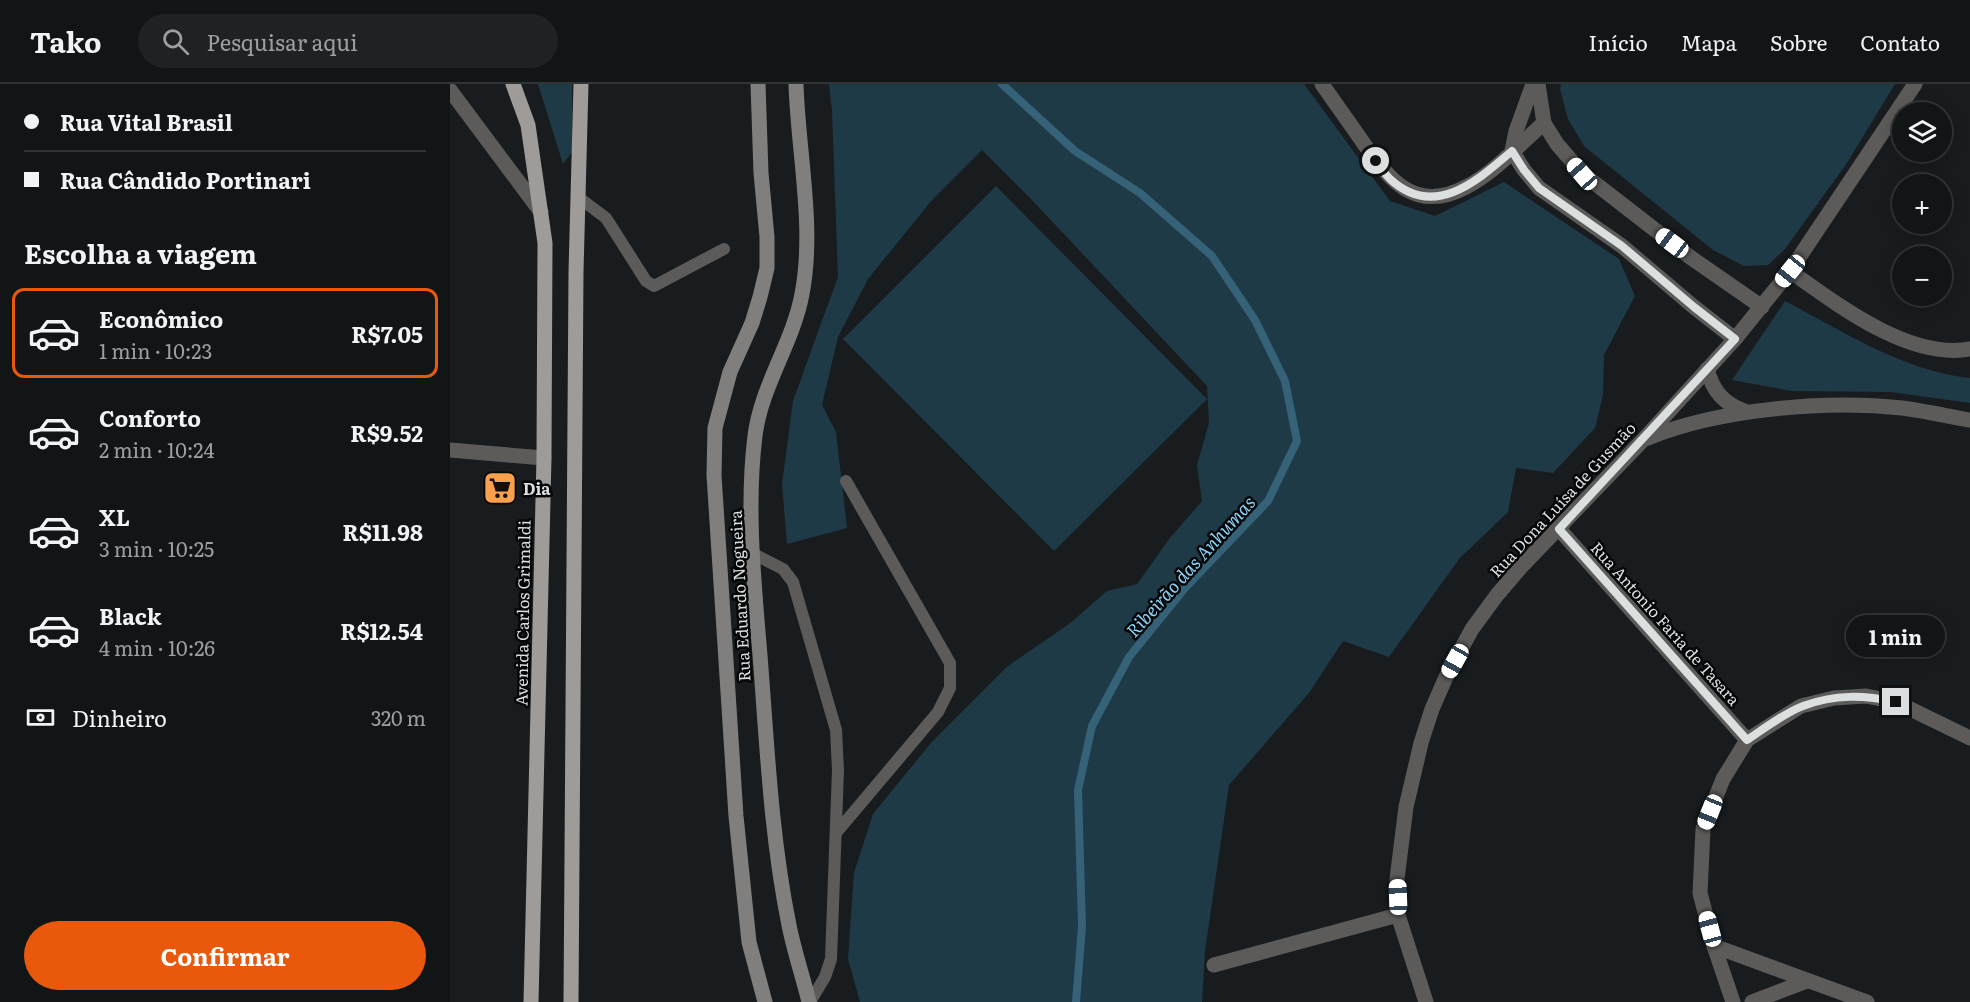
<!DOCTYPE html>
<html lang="pt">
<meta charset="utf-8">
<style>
body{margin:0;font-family:Literata,serif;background:#1f2223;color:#f1f3f6;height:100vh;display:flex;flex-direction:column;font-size:22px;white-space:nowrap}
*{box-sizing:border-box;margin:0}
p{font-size:20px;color:#9c9fa1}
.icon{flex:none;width:33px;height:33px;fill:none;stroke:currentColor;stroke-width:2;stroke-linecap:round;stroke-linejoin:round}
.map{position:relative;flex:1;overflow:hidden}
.drawer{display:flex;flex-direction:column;background:#121516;width:450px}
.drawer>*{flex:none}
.top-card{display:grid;align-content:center;height:132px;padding:0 24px;background:#121516}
.fabs{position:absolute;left:1442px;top:18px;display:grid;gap:12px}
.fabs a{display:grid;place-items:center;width:60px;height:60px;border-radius:50%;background:#121516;box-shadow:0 3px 15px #0003,0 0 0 2px #313435;font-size:30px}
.end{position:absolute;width:27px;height:27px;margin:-14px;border:8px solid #dcdfe0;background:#111;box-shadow:0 0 0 3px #111}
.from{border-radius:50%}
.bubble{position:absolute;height:42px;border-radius:21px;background:#121516;box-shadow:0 3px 15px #0003,0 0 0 2px #313435;font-size:20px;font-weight:700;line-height:42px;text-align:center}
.car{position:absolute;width:18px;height:36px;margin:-18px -9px;border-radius:8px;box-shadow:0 0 4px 2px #0007;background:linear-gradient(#fff 24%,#345 0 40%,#fff 0 76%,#345 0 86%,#fff 0)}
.top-card b{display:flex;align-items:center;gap:21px;height:57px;font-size:22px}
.top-card b+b{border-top:2px solid #313435}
.top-card i{width:15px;height:15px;background:#f1f3f6}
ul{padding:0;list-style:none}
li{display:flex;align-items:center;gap:18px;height:90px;margin:0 12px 9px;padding:0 12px;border:3px solid transparent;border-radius:12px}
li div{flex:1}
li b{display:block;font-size:22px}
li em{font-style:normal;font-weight:700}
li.on{border-color:#ea580c}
li>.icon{width:54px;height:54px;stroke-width:1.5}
h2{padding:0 24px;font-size:27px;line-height:72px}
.pay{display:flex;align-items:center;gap:15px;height:66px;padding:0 24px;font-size:22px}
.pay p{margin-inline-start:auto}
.cta{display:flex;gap:12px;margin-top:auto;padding:12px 24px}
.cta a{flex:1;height:69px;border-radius:36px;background:#ea580c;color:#fff;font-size:24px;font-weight:700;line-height:69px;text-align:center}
header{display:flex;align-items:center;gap:36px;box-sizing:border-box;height:84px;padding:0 30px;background:#121516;border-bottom:2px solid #313435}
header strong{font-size:28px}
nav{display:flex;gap:33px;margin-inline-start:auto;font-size:21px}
.search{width:420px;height:54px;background:#1f2223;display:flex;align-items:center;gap:15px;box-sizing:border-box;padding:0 21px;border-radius:33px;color:#9c9fa1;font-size:22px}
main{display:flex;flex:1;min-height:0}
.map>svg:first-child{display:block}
.green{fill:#1e3a47}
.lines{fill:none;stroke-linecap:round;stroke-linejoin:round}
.stream{stroke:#356277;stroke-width:8}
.service{stroke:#5c5b59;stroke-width:12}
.minor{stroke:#5c5b59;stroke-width:15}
.tertiary{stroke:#5c5b59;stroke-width:15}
.secondary{stroke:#817f7d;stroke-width:15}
.primary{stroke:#9e9b98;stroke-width:15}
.route{stroke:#dcdfe0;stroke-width:8}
.labels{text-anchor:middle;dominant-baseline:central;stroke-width:5;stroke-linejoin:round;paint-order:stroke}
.poi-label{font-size:16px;font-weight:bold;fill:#dcdfe0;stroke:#050607;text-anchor:start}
.street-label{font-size:16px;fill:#dcdfe0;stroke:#050607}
.water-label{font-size:18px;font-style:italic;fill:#8ad4f9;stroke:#050607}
</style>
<header>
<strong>Tako</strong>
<div class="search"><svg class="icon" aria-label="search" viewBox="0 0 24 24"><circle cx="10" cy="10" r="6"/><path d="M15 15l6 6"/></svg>Pesquisar aqui</div>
<nav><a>Início</a><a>Mapa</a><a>Sobre</a><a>Contato</a></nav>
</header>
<main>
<section class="drawer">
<div class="top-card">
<b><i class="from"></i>Rua Vital Brasil</b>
<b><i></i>Rua Cândido Portinari</b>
</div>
<h2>Escolha a viagem</h2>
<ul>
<li class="on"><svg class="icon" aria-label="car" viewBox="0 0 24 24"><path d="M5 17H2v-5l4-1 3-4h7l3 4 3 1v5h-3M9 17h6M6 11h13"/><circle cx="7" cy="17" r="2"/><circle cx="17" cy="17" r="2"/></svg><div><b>Econômico</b><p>1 min · 10:23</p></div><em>R$7.05</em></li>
<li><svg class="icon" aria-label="car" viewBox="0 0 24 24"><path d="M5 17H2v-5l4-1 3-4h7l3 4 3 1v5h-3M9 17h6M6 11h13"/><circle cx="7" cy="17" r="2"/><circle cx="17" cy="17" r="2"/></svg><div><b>Conforto</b><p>2 min · 10:24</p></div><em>R$9.52</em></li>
<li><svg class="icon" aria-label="car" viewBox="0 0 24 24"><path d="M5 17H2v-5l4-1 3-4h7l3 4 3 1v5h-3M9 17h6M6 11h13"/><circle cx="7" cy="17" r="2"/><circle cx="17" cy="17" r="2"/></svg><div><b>XL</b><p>3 min · 10:25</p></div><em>R$11.98</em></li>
<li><svg class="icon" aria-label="car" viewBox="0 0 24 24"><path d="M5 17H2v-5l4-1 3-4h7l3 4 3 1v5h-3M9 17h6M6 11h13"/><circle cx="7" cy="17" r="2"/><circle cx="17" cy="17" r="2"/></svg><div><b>Black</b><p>4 min · 10:26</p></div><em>R$12.54</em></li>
</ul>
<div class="pay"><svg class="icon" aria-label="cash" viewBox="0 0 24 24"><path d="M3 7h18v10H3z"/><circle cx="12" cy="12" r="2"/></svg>Dinheiro<p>320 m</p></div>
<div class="cta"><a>Confirmar</a></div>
</section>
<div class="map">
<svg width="1520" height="918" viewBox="0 0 1520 918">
<rect width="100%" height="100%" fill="#181c1e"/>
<!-- green -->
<g class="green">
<path d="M88,0H122V68L113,80Z"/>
<path d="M379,0H854L940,117L985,132L1054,98L1169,175L1185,212L1154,271L1153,311L1145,344L1103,389L1066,384L1058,428L1009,475L939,573L893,557L859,609L779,701L755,867L752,918H410L398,875L404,789L423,730L481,659L558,582L619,540L657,507L687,500L720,454L752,417L747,381L759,339L757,302L581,115L532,66L482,116L418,195L388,253L372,321L386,348L397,444L337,460L332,400L343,317L388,193L382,27Z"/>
<path d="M1111,0H1445L1397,79L1335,165L1318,181L1294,182L1263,166L1134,62L1118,35L1110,5Z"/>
<path d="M546,102L757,315L604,467L393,255Z"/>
<path d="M1335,217C1393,247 1453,287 1520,294V319L1441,308L1342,307L1282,296Z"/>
</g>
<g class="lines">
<!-- stream -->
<path class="stream" d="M552,0L625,67L690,109L762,172L805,236L835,297L847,357L818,417L735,504L679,573L642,642L628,706L632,842L626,918"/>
<!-- service -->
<g class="service">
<path d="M128,113L156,134L196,197L204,202L274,165"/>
<path d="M302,469L333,485L343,498L386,646L388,686L381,875L375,893L360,918"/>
<path d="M386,749L488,628L500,604V579L396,397"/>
</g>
<!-- minor -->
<g class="minor">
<path d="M872,0C885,19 899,38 912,57C939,96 965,130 1016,103C1045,88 1070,60 1094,39"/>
<path d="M0,6L91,128"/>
<path d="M1340,187C1388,221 1459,276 1520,265"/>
<path d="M0,366L94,374"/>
<path d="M1109,445L1297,656"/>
<path d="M1264,862L1417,918"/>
<path d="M764,881L948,831"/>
<path d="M1283,918L1264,862L1250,809L1253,745L1273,695L1297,656L1351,622L1384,614L1416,612L1446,618L1520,654"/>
<path d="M1302,918L1357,897"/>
</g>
<!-- tertiary -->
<g class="tertiary">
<path d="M1083,0L1066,47L1062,67L1074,86L1089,104L1172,162L1244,223L1285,255"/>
<path d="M1088,0L1094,39L1107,60L1133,90L1240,173L1312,223"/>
<path d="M1257,285C1263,308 1274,320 1297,328"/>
<path d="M1198,354C1269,325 1375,316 1452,324C1475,327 1497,332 1520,336"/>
<path d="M976,918L948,831L947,795L956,723L971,659L982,625L996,593L1022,545L1047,511L1071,483L1192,357L1285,255L1340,187L1465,0"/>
</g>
<!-- secondary -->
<g class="secondary">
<path d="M308,0L311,89L317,153V184L310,213L302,239L280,288L265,344L264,391L286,732L299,858L315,918"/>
<path d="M346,0C348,68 365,143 352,210C343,259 311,302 305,352C296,424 304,499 310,571C317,661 321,753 339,841C344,867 353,893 359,918"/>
</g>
<!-- primary -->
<g class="primary">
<path d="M63,0L78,41L95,159L94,374L81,918"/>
<path d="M121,918L126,188L131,0"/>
</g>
</g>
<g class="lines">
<!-- route -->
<path class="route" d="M926,77C930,83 935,90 940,95C984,136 1027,97 1062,67L1074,86L1089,104L1172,162L1244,223L1285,255L1109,445L1297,656C1312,646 1336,628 1353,622C1385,610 1414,611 1446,618"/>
</g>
<!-- icons -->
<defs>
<g id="supermarket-square" transform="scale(1.725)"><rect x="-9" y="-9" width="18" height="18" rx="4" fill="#f9a04c" stroke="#050607"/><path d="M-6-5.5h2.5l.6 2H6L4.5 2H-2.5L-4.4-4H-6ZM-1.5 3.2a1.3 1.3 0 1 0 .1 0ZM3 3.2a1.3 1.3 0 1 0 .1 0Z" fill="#111"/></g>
</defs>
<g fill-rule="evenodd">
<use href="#supermarket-square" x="50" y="404"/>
</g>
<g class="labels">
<!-- poi labels -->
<g class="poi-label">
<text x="73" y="404">Dia</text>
</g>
<!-- street labels -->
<g class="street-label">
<text transform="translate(1112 415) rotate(-47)">Rua Dona Luísa de Gusmão</text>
<text transform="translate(289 512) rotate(-93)">Rua Eduardo Nogueira</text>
<text transform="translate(72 529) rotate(-89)">Avenida Carlos Grimaldi</text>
<text transform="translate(1216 539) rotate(48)">Rua Antonio Faria de Tasara</text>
</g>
<!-- water labels -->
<g class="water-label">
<text transform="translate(740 482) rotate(-48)">Ribeirão das Anhumas</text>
</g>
</g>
</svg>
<div class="fabs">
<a><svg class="icon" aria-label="layers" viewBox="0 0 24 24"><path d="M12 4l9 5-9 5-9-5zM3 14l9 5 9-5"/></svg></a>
<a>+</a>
<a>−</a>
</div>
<i class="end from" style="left:926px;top:77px"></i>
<i class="end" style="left:1446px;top:618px"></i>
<div class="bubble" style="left:1396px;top:531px;width:99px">1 min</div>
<i class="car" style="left:1132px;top:90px;rotate:319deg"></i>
<i class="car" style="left:1222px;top:159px;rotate:307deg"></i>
<i class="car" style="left:1340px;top:187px;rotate:219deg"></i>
<i class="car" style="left:1005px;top:577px;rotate:209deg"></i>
<i class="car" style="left:1260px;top:728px;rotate:202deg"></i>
<i class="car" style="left:948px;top:813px;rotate:358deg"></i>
<i class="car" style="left:1260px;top:845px;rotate:345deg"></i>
</div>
</main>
